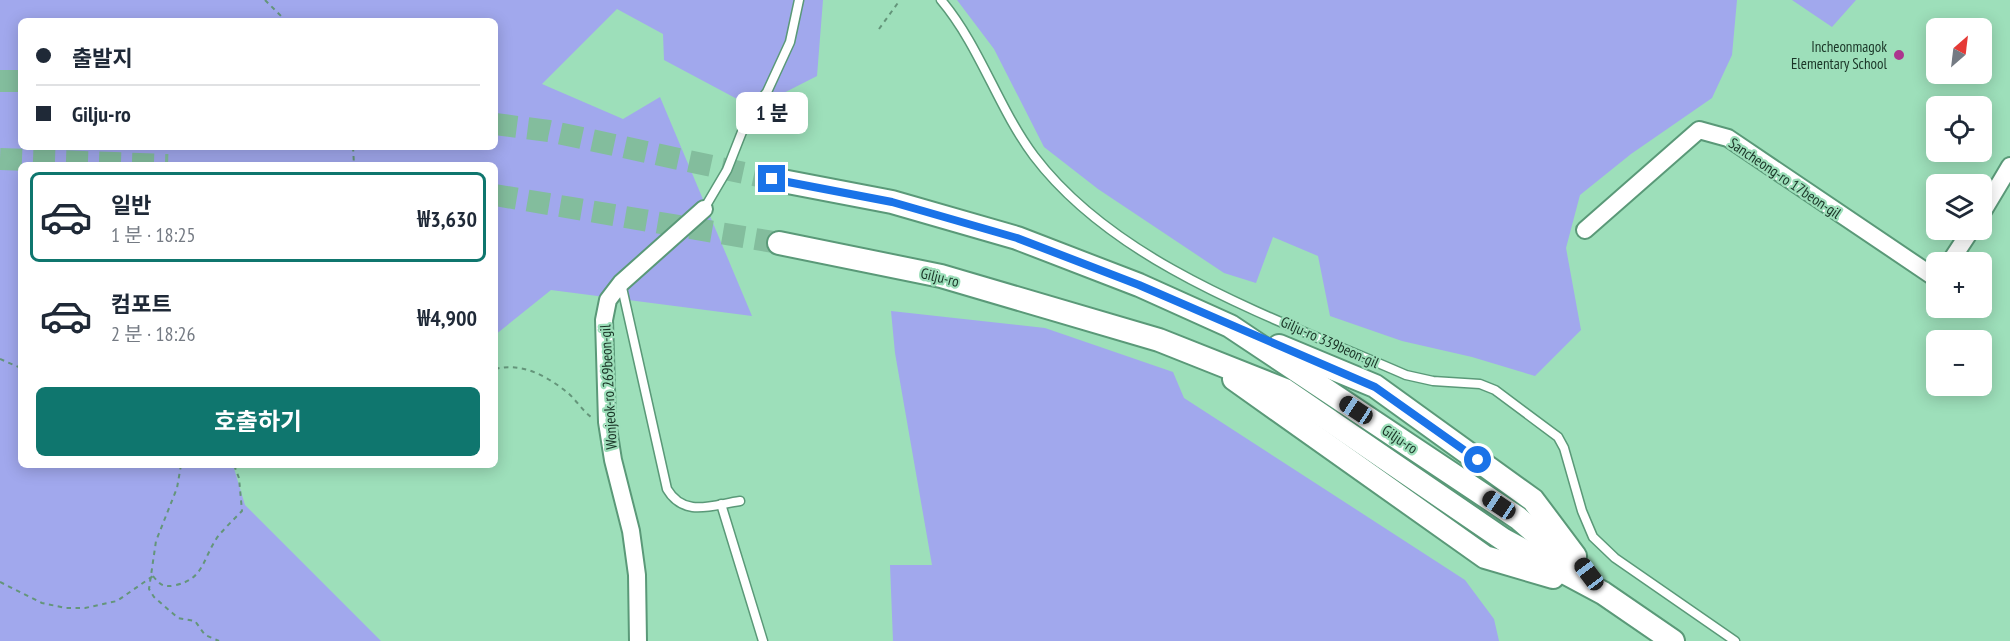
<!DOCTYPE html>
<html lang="ko">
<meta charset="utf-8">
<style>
body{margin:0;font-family:"PT Sans Narrow","Noto Sans KR",sans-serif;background:#f2f2f3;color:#1f2937;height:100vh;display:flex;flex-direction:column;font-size:22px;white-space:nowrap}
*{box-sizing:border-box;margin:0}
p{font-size:20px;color:#747a83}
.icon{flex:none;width:33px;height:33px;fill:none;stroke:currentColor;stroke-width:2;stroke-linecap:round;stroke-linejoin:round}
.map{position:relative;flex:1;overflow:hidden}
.details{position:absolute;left:18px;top:162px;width:480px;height:306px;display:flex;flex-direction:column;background:#fff;border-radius:9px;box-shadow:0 3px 15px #0003}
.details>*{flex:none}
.guide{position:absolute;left:18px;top:18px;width:480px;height:132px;border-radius:9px;box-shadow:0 3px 15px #0003;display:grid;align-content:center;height:132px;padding:0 18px;background:#fff}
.needle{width:39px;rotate:28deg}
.controls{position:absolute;left:1926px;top:18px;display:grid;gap:12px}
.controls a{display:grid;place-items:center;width:66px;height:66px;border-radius:9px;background:#fff;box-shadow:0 3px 15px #0003;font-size:30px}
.end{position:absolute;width:27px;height:27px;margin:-14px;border:8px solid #1a73e8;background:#fff;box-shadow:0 0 0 3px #fff}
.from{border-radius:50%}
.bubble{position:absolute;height:42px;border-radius:9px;background:#fff;box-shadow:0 3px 15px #0003;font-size:20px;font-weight:700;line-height:42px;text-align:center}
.car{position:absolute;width:18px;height:36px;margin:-18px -9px;border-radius:8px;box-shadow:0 0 4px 2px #0007;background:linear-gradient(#222 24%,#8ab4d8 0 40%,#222 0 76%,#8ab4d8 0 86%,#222 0)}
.guide b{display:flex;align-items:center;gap:21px;height:57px;font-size:22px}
.guide b+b{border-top:2px solid #e0e1e3}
.guide i{width:15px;height:15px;background:#1f2937}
ul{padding:10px 0 0;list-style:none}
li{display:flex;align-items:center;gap:18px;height:90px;margin:0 12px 9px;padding:0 6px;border:3px solid transparent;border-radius:9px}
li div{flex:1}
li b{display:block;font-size:22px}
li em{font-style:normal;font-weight:700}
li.active{border-color:#0f766e}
li>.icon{width:54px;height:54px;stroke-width:1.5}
.cta{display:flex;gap:12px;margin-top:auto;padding:12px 18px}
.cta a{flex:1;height:69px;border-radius:9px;background:#0f766e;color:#fff;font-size:24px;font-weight:700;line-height:69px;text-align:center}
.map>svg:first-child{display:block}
.green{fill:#a1a8ed;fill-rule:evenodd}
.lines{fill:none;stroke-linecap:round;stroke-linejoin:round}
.secondary-tunnel{stroke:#83bd9d;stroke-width:22;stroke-dasharray:22 11;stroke-linecap:butt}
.service-casing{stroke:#5a9978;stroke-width:11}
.minor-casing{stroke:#5a9978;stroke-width:20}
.secondary-casing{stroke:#5a9978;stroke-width:26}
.path{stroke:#64957a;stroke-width:2;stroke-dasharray:4.5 4.5;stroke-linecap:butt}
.service{stroke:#fff;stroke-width:8}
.minor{stroke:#fff;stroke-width:16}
.secondary{stroke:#fff;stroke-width:22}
.route{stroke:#1a73e8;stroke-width:8}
.poi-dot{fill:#ac368e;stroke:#9ddfba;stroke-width:2}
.labels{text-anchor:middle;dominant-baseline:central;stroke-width:4.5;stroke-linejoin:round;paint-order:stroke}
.poi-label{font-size:15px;fill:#1a3527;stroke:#9ddfba;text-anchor:end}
.street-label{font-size:15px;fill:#1a3527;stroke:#9ddfba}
</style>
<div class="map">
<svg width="2010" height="641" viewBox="0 0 2010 641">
<rect width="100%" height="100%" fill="#9ddfba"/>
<!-- green -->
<g class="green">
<path d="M0,0H823L817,76L754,108L664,60L663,34L617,9L542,84L623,119L660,97L752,316L551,290L495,335V165H21V465H233L245,505L381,641H0ZM21,21H495V147H21Z"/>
<path d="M957,0H1737L1732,55L1712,98L1631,154L1580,195L1566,248L1581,330L1535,376L1472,357L1402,341L1330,316L1318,256L1273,237L1256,283L1224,273L1098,189L1044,147L994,49Z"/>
<path d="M1792,0H1856L1832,27Z"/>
<path d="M891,311L1045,328L1173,372L1184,398L1465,580L1494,619L1499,641H893L890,565H932L895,353Z"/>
</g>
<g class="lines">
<!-- secondary-tunnel -->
<g class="secondary-tunnel">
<path d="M0,81H21"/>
<path d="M495,124L549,131L772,179"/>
<path d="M0,159L168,165"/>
<path d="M495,195L779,243"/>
</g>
<!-- service casing -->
<g class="service-casing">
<g id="service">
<path d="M941,0C980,46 998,108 1034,156C1119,268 1281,320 1406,375L1433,381L1480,384L1495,390L1558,437L1564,448L1582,511L1593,537L1615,558L1735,641"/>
<path d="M704,209L727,170L749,114L767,92L790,42L799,0"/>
<path d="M621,283L667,489C684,518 712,505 740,501"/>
<path d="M721,504L763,641"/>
</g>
</g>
<!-- minor casing -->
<g class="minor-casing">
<g id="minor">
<path d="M1982,213L2010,166"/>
<path d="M1585,230L1699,130L1728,138L1934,277L1936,275"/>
<path d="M1950,262L1971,230"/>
<path d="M638,641L637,575L631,531L613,460L607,422L604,320L608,300L621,283L704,209"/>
</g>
</g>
<!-- secondary casing -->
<g class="secondary-casing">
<g id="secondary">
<path d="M772,179L892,202L1017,238L1139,285L1230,326L1518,518L1573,566"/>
<path d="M779,243L941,276L1159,340L1285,390L1504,540L1603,593L1673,641"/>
<path d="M1279,346L1375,386L1533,500L1575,556"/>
<path d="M1234,379L1485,557L1553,577"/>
</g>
</g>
<!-- path -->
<g class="path">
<path d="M265,0L286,21"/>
<path d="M879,29L900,0"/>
<path d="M353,147L354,165"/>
<path d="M0,359L21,368"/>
<path d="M495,369C522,362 547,376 568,393C576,400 582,410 591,417"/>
<path d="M181,465L177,488L156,541L149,589L154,597L178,618L195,621L205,635L219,641"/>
<path d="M153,576C160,585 164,588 176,585C205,579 203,556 219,535C226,527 234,519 242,511L239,478L234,465"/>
<path d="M0,582L42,603L66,608H85L117,601L153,576"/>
</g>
<!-- service -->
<use href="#service" class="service"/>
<!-- minor -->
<use href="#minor" class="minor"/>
<!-- secondary -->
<use href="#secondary" class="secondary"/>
</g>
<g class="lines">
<!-- route -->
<path class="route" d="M772,179L892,202L1017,238L1139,285L1375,387L1478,460"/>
</g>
<!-- markers -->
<circle class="poi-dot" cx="1899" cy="55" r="6"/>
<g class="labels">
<!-- poi labels -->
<g class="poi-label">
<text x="1887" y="46">Incheonmagok<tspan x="1887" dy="17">Elementary School</tspan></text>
</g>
<!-- street labels -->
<g class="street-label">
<text transform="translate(1785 178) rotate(34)">Sancheong-ro 17beon-gil</text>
<text transform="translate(940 277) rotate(14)">Gilju-ro</text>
<text transform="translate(1330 342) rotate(24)">Gilju-ro 339beon-gil</text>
<text transform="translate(608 387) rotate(-93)">Wonjeok-ro 269beon-gil</text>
<text transform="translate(1400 439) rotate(34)">Gilju-ro</text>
</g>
</g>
</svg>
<div class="controls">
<a><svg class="needle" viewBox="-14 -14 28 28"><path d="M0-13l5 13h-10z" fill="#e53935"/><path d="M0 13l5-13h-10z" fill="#747a83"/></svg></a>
<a><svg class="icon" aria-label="locate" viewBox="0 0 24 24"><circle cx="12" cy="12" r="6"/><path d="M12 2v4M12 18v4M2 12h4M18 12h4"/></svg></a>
<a><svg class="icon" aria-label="layers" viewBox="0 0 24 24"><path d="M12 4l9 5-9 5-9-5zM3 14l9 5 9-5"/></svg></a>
<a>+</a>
<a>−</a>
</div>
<i class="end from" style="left:1478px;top:460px"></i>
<i class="end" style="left:772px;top:179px"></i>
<div class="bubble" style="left:736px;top:92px;width:72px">1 분</div>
<i class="car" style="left:1356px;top:410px;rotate:303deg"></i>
<i class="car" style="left:1499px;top:505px;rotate:304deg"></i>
<i class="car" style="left:1589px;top:574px;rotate:323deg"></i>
<div class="guide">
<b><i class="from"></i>출발지</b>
<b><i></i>Gilju-ro</b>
</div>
<section class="details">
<ul>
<li class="active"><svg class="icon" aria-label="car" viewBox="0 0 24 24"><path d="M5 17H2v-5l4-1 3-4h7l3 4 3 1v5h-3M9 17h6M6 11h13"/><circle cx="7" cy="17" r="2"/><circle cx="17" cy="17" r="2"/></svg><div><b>일반</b><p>1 분 · 18:25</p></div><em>₩3,630</em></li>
<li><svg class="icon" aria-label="car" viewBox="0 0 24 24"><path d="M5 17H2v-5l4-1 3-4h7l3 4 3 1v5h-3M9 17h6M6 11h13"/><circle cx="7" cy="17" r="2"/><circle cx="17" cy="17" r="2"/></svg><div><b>컴포트</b><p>2 분 · 18:26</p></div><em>₩4,900</em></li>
</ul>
<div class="cta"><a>호출하기</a></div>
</section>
</div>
